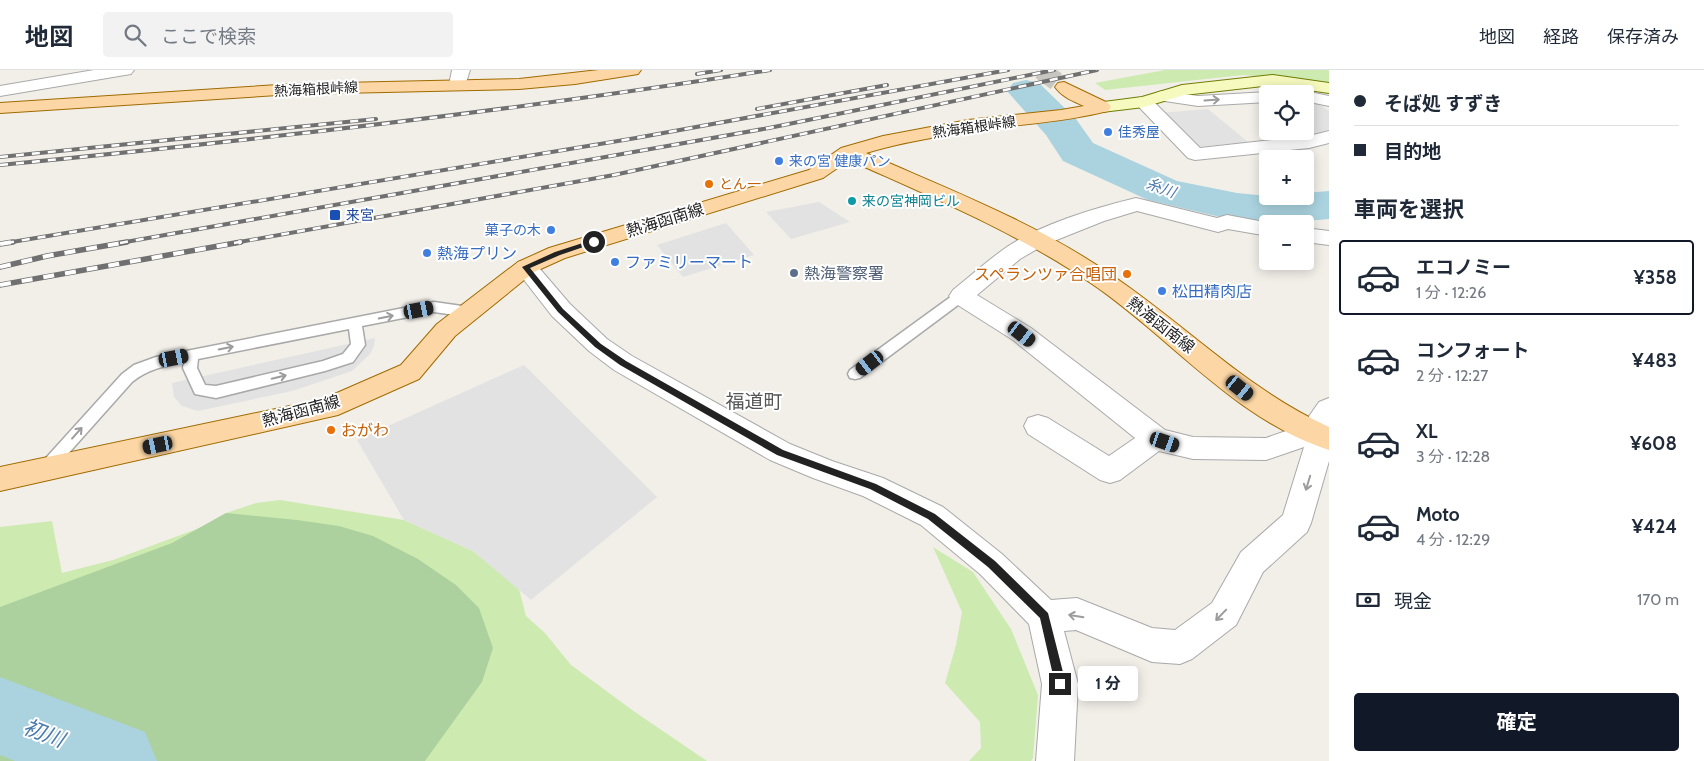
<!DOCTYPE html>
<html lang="ja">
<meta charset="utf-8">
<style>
body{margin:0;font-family:Cabin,"Noto Sans JP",sans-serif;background:#f2f2f3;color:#1f2937;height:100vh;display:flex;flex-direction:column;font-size:19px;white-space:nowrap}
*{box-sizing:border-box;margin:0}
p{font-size:16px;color:#747a83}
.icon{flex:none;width:28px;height:28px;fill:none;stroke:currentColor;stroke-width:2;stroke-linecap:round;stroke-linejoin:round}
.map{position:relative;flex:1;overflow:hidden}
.sheet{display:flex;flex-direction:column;background:#fff;width:375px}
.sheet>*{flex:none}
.banner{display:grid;align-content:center;height:110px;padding:0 25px;background:#fff}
.fabs{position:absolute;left:1259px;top:15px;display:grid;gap:10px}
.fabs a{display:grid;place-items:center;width:55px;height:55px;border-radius:5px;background:#fff;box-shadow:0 2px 12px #0003;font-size:25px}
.end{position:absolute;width:22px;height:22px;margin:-11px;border:6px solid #222;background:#fff;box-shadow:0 0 0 2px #fff}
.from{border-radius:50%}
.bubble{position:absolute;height:35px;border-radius:5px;background:#fff;box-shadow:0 2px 12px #0003;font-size:16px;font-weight:700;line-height:35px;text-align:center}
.car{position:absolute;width:15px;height:30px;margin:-15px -8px;border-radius:6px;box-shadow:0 0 4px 1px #0007;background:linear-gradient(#222 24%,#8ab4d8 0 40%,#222 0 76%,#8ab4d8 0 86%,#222 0)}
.banner b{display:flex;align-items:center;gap:18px;height:48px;font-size:19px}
.banner b+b{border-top:1px solid #e0e1e3}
.banner i{width:12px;height:12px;background:#1f2937}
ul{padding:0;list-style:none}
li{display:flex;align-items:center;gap:15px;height:75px;margin:0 10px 8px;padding:0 15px;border:2px solid transparent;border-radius:5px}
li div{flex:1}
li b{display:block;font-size:19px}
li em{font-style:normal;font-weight:700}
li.active{border-color:#111827}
li>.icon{width:45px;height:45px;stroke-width:1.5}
h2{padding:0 25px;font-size:22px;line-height:60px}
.pay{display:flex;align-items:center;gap:12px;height:55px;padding:0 25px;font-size:19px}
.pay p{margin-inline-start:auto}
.primary-button{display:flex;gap:10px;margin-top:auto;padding:10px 25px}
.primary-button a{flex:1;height:58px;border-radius:5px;background:#111827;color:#fff;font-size:20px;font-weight:700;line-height:58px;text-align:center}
header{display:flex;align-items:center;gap:30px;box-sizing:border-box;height:70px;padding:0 25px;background:#fff;border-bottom:1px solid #e0e1e3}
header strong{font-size:24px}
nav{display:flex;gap:28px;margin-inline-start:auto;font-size:18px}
.search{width:350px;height:45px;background:#f2f2f3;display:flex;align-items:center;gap:12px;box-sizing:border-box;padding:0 18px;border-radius:5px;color:#747a83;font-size:19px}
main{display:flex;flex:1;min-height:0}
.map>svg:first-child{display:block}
.grass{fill:#cdebb0}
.forest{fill:#add19e}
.parking{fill:#e2e2e2}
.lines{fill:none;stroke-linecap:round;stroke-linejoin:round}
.river{fill:#aad3df;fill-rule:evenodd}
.primary-tunnel{stroke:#c8c6c1;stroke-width:19;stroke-dasharray:19 10;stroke-linecap:butt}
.lane-casing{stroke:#a9a9a9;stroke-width:3}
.street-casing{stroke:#a9a9a9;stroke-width:2}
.secondary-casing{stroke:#707d05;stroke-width:2}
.primary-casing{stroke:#a06b00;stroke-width:2}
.lane{fill:#fff;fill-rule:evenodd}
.street{fill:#fff;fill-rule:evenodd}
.secondary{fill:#f7fabf;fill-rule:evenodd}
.primary{fill:#fcd6a4;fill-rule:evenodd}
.rail-far1-casing{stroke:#707070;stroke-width:4}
.rail-casing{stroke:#707070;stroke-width:5.5}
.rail-far1{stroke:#fff;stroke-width:2.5;stroke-dasharray:8;stroke-linecap:butt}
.rail{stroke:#fff;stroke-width:4;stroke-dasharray:11;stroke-linecap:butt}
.oneway{stroke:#9c9c9c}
.route{fill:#222}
.shop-dot{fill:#3f7fe0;stroke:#fff;stroke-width:2}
.food-dot{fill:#e8710a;stroke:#fff;stroke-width:2}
.culture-dot{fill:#0f9aa8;stroke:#fff;stroke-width:2}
.transit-dot{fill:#1a4fb4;stroke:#fff;stroke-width:2}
.service-dot{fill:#5c6f8a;stroke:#fff;stroke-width:2}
.labels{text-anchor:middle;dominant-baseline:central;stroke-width:4;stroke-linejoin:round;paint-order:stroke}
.far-street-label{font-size:14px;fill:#222;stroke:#fff}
.far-shop-label{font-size:14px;fill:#366cbe;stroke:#fff;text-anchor:start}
.far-food-label{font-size:14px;fill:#c56008;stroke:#fff;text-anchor:start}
.far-culture-label{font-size:14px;fill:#0d838f;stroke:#fff;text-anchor:start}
.far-transit-label{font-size:14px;fill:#164399;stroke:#fff;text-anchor:start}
.far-water-label{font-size:15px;font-style:italic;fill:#4a7aab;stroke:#fff}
.street-label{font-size:16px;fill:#222;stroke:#fff}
.shop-label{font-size:16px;fill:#366cbe;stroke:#fff;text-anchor:start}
.service-label{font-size:16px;fill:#4e5e75;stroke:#fff;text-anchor:start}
.food-label{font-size:16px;fill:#c56008;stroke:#fff;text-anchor:end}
.quarter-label{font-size:19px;fill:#555;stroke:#fff}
.near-water-label{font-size:21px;font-style:italic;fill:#4a7aab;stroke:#fff}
</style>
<header>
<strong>地図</strong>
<div class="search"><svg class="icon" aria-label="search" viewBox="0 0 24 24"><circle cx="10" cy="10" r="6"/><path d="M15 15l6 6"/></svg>ここで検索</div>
<nav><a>地図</a><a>経路</a><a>保存済み</a></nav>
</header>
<main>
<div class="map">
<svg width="1329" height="691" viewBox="0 0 1329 691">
<rect width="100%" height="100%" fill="#f2efe9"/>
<!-- grass -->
<g class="grass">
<path d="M1165,0H1329V13L1243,5L1105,20L1095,13Z"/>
<path d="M280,430L404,450L473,481L519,519L526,546L545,563L571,595L635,642L707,691H212L0,623V457L52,451L62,503L113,490L202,457L226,443L256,433Z"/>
<path d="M933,477L973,502L1011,559L1038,625L1033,688L1031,691H969L981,678L980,652L945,613L956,575L962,542Z"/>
</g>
<!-- forest -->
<path class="forest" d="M226,443L297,450L339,456L373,466L418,489L456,515L479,538L493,578L482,612L425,691H0V537L172,473Z"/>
<!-- parking -->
<g class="parking">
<path d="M1305,32L1317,33L1329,41V59L1313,65L1305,58Z"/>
<path d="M1208,39L1248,72L1197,77L1158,43Z"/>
<path d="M819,132L850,152L791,169L766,142Z"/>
<path d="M726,153L754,185L683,207L657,175Z"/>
<path d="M375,268L374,276L370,284L352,301L292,321L198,341L182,336L174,327L172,313Z"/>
<path d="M524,295L657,427L531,530L473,481L404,450L357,370Z"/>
</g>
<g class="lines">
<!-- river -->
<g class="river">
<path d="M1026,10L1039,13L1076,49L1093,73L1177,111L1237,123L1268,126H1305V123L1329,121V149L1272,154L1237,151L1148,130L1063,91L1046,65L1007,21L1013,13Z"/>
<path d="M0,607L145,662L157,691H15L0,685Z"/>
</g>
<!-- primary-tunnel -->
<path class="primary-tunnel" d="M1041,0L1064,17"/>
<!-- lane casing -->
<g class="lane-casing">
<g id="lane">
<path d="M961,222L966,223L968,226L966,229L860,308L855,309L850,308L848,304L850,300L956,223Z"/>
<path d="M434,232L469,237L474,239L476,242L474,245L469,247L434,242L362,256L365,275L353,292L325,301L216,328L195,324L183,298L184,292C164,296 148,299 132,312L50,404L44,406L38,404L36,399L122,304L134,295L156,287ZM349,259L351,274L343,284L323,291L216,316L205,315L197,298L198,289Z"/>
</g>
</g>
<!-- street casing -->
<g class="street-casing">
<g id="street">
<path d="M94,0H134L131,4L125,5L0,26V16Z"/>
<path d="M452,0H470L464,19L458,20L452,19L449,15Z"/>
<path d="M1164,21L1198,26L1268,22L1275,24H1268V32L1198,36L1158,30L1155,26L1158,22Z"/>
<path d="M1305,21L1329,26V36L1305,31V24H1298Z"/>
<path d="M1144,27L1150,28L1200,78L1309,66L1329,61V73L1309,78L1195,90L1188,88L1138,36L1135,32L1138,28Z"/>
<path d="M1136,128L1217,148L1227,145L1274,154H1268V166L1228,159L1218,162L1137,141L1104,151L1044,175L1020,189L977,225L1031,258L1165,360L1193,367L1266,368L1303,355L1319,332L1329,328V391L1311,453L1307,462L1263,502L1236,555L1192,589L1180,594L1152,592L1076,560L1064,561L1078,614L1074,691H1036L1042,614L1029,554L980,504L921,455L863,426L813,408L770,390L614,300L589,281L552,246L514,197L518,192L526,190L534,192L570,234L607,269L632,286L790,374L832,391L883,408L943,437L1002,484L1051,530L1077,528L1152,558L1175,560L1212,533L1241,482L1283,445L1304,377L1266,390L1193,389L1159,381L1120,410L1110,413L1100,410L1028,364L1024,356L1028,348L1038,345L1048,348L1109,386L1135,368L1013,270L953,232L949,226L953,220C969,207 986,192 1004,179C1038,155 1095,138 1136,128Z"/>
<path d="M1305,158L1329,161V175L1305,172Z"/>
</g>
</g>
<!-- secondary casing -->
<g class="secondary-casing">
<path id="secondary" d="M1273,5L1329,13V23L1273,15L1184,25L1144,37L1102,42L1096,41L1093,37L1096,33L1142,27L1182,15Z"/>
</g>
<!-- primary casing -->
<g class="primary-casing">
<g id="primary">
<path d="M599,0H641L638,4L632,5L575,14L519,19L294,24L0,43V33L294,14L519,9Z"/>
<path d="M1064,12L1108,33L1111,37L1108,41C1060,53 1016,54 968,62C934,67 899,73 866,83C950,120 1037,153 1113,206C1187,256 1246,319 1329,357V380C1236,350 1173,270 1095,216C1019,163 933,128 849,90L823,108L565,188L534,202L455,266L419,309L338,345L0,421V397L323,329L401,295L437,254L518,192L549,178L809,100L841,78L883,66L968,50L1061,40L1084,36C1073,31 1062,27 1055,17L1058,13Z"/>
</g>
</g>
<!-- lane -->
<use href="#lane" class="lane"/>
<!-- street -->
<use href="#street" class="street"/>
<!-- secondary -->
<use href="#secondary" class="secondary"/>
<!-- primary -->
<use href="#primary" class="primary"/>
<!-- rail-far1 casing -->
<g class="rail-far1-casing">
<g id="rail-far1">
<path d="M697,4L721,0"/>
<path d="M757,39L887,15"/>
<path d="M0,87L376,49"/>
<path d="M0,95C258,70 514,41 770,0"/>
<path d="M6,173L636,68L1008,0"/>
<path d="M120,173L769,58L1054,0"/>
<path d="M234,173L614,105L1097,0"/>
</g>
</g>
<!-- rail casing -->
<g class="rail-casing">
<g id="rail">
<path d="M0,174L13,172"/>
<path d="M0,197L47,186L127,172"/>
<path d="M0,215L241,172"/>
</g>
</g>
<!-- rail-far1 -->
<use href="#rail-far1" class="rail-far1"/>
<!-- rail -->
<use href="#rail" class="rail"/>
</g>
<!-- one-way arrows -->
<defs><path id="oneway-shaft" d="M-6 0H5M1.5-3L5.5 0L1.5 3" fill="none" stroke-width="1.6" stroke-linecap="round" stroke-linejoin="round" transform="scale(1.25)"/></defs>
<g class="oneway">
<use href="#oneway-shaft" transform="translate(1212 30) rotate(-4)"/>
<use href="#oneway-shaft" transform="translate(386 247) rotate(-11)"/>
<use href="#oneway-shaft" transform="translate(226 278) rotate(-11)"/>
<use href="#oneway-shaft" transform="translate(279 307) rotate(-13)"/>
<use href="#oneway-shaft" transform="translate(77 363) rotate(-48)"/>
<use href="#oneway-shaft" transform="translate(1308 413) rotate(107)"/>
<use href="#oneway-shaft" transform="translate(1221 545) rotate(134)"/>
<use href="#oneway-shaft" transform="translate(1076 546) rotate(-171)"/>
</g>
<!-- route -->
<path class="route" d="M592,170L598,172L560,185L530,198L563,239L601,274L626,291L783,380L876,414L935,444L995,491L1048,543L1066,614L1064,618L1060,619L1057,618L1055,614L1040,548L988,497L928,449L870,419L777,385L620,295L595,277L558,242L522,197L555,182Z"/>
<!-- markers -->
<g class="shop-dot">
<circle cx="1108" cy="62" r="5"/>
<circle cx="779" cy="91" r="5"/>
<circle cx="551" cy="160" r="5"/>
<circle cx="427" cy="183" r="5"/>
<circle cx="615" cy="192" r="5"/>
<circle cx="1162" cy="221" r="5"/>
</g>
<g class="food-dot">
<circle cx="709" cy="114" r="5"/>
<circle cx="1127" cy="204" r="5"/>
<circle cx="331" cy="360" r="5"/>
</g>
<circle class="culture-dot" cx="852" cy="131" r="5"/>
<rect class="transit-dot" x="329" y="139" width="12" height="12" rx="2.5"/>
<circle class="service-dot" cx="794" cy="203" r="5"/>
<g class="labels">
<!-- far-street labels -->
<g class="far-street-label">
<text transform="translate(316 19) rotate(-3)">熱海箱根峠線</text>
<text transform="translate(974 57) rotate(-8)">熱海箱根峠線</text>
</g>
<!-- far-shop labels -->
<g class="far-shop-label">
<text x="1118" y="62">佳秀屋</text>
<text x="789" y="91">来の宮 健康パン</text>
<text x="541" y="160" text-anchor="end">菓子の木</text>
</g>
<!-- far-food labels -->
<g class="far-food-label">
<text x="719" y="114">とん一</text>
</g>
<!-- far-culture labels -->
<g class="far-culture-label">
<text x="862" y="131">来の宮神岡ビル</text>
</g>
<!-- far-transit labels -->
<g class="far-transit-label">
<text x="346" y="145">来宮</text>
</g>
<!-- far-water labels -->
<g class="far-water-label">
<text transform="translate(1161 118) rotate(20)">糸川</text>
</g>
<!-- street labels -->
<g class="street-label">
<text transform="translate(665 150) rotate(-17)">熱海函南線</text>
<text transform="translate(1161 255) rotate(38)">熱海函南線</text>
<text transform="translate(301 341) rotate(-15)">熱海函南線</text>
</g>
<!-- shop labels -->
<g class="shop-label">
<text x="437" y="183">熱海プリン</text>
<text x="625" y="192">ファミリーマート</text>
<text x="1172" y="221">松田精肉店</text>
</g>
<!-- service labels -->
<g class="service-label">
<text x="804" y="203">熱海警察署</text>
</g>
<!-- food labels -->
<g class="food-label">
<text x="1117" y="204">スペランツァ合唱団</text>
<text x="341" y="360" text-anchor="start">おがわ</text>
</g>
<!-- quarter labels -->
<g class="quarter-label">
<text x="754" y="331">福道町</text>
</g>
<!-- near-water labels -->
<g class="near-water-label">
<text transform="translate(44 663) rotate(21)">初川</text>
</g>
</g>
</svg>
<div class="fabs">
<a><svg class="icon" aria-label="locate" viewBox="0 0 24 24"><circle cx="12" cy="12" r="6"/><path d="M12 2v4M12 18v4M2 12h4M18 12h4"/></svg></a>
<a>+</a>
<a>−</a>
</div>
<i class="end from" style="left:594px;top:172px"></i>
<i class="end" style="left:1060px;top:614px"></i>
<div class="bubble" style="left:1078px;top:596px;width:60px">1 分</div>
<i class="car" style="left:419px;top:240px;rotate:79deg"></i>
<i class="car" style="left:1022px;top:264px;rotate:128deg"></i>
<i class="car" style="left:174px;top:288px;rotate:79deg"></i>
<i class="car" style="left:870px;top:293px;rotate:233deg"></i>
<i class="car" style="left:1240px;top:318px;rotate:129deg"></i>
<i class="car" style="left:1165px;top:372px;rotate:109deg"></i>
<i class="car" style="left:158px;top:375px;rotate:258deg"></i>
</div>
<section class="sheet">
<div class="banner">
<b><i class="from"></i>そば処 すずき</b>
<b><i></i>目的地</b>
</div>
<h2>車両を選択</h2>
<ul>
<li class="active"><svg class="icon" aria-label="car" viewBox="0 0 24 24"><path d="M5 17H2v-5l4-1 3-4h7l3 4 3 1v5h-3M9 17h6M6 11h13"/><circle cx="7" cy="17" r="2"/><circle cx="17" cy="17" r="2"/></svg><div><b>エコノミー</b><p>1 分 · 12:26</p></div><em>¥358</em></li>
<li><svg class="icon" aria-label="car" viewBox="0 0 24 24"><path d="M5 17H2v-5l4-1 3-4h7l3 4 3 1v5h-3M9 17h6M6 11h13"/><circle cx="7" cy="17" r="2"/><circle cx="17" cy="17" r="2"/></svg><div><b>コンフォート</b><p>2 分 · 12:27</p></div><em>¥483</em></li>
<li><svg class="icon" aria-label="car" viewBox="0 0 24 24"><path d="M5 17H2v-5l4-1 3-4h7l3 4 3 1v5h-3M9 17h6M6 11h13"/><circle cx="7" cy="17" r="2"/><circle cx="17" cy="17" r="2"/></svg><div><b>XL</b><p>3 分 · 12:28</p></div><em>¥608</em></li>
<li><svg class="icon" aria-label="car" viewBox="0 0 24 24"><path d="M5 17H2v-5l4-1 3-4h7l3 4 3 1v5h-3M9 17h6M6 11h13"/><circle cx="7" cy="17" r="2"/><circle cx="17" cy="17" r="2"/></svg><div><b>Moto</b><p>4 分 · 12:29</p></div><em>¥424</em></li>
</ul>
<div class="pay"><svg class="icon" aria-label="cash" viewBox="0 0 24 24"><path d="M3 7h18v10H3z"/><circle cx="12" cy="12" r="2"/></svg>現金<p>170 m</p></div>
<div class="primary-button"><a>確定</a></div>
</section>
</main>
